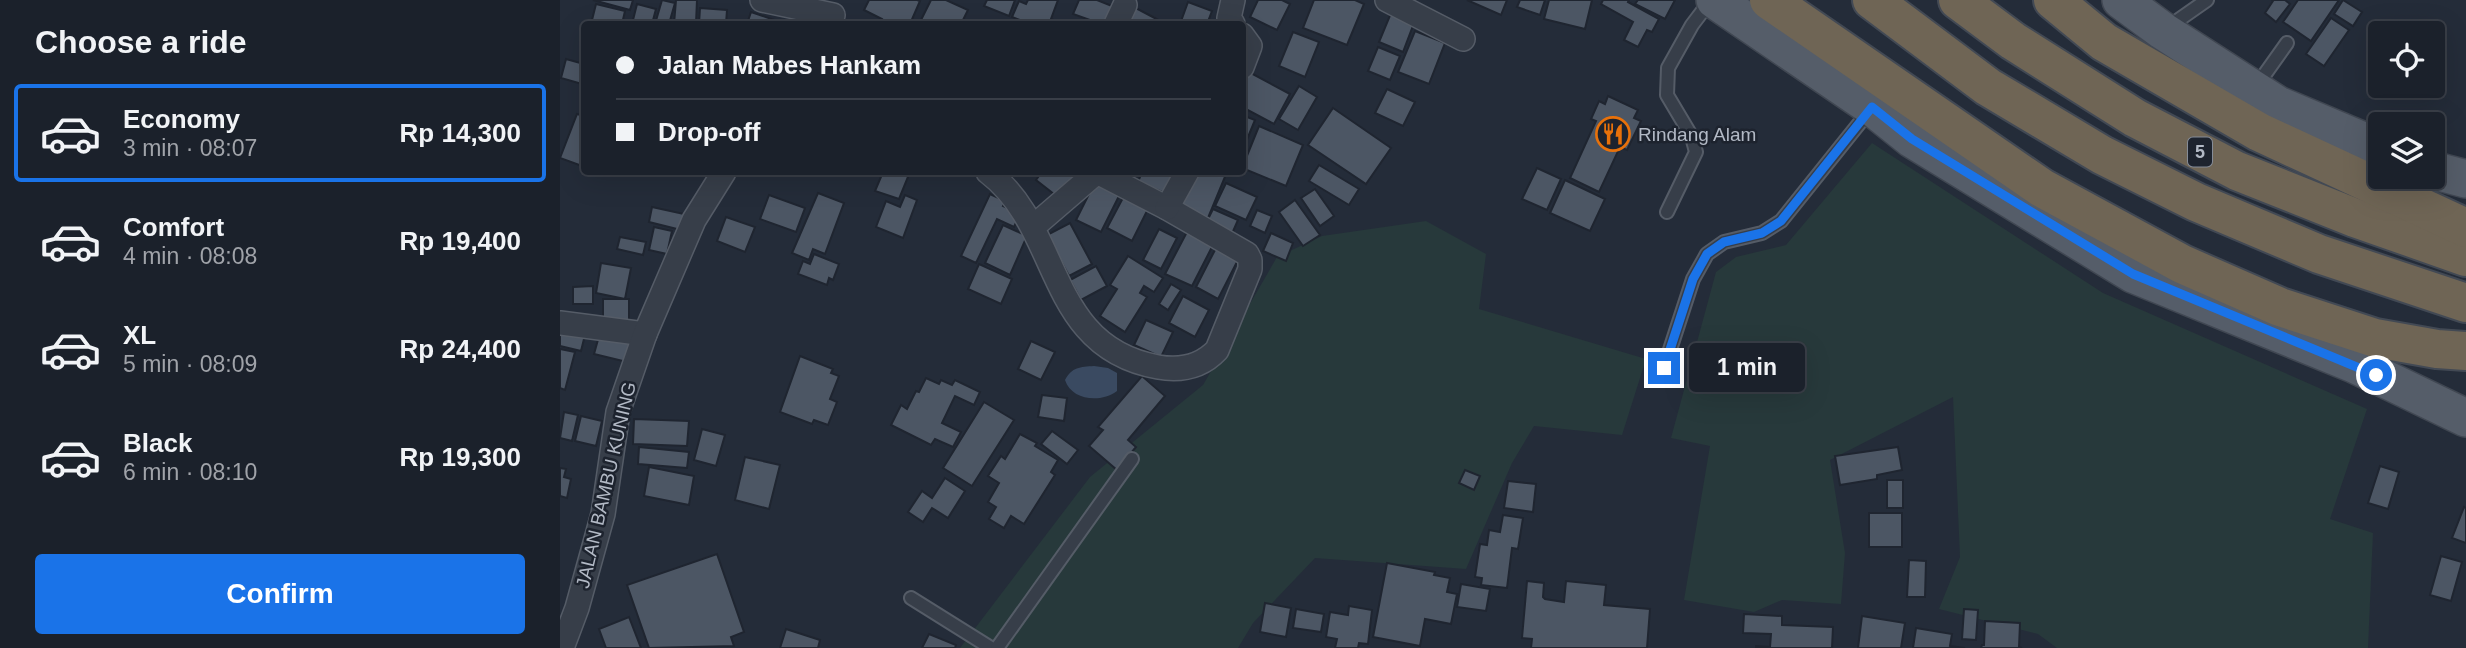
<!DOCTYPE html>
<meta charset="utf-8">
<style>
body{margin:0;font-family:Helvetica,sans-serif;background:#282e37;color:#f1f3f6;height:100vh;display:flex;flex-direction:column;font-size:26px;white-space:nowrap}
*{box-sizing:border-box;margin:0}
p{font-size:23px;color:#a0a3a9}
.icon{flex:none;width:38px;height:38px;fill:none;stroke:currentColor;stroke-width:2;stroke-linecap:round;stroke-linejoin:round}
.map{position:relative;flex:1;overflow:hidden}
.drawer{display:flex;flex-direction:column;background:#1b212b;width:560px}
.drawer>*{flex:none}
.guide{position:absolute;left:21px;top:21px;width:665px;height:154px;border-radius:7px;box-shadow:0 7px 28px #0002,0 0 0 2px #393e47;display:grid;align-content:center;height:154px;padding:0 35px;background:#1b212b}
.buttons{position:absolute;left:1808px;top:21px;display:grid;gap:14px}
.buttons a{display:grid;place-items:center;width:77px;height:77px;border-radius:7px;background:#1b212b;box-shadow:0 7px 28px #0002,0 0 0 2px #393e47;font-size:35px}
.end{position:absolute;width:32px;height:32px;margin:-16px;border:9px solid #1a73e8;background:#fff;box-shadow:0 0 0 4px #fff}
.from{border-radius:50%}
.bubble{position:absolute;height:49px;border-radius:7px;background:#1b212b;box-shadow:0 7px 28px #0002,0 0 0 2px #393e47;font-size:23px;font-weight:800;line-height:49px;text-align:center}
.guide b{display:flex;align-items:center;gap:24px;height:66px;font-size:26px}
.guide b+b{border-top:2px solid #393e47}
.guide i{width:18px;height:18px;background:#f1f3f6}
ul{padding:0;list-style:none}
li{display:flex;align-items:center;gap:21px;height:98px;margin:0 14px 10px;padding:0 21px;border:4px solid transparent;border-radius:7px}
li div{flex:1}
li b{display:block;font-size:26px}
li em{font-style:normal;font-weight:800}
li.on{border-color:#1a73e8}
li>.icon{width:63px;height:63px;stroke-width:1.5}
h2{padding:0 35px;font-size:32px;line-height:84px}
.cta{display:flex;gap:14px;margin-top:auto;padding:14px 35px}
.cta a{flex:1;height:80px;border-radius:7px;background:#1a73e8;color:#fff;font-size:28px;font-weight:800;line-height:80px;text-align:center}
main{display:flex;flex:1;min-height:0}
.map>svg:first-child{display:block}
.green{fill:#27393b}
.water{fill:#3a4a61}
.building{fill:#4c5664;stroke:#1f2530;stroke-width:2}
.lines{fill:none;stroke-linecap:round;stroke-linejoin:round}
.service-casing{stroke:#555c67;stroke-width:16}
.minor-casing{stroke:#555c67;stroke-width:26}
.primary-casing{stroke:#404752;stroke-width:40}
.motorway-casing{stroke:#424954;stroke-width:42}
.service{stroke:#373e49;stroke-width:12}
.minor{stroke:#373e49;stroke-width:23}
.primary{stroke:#555d69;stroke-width:37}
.motorway{stroke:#6f6555;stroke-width:38}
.route{stroke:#1a73e8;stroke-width:9}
.labels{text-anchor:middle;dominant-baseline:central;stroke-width:5;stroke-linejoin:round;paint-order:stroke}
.shield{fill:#1d232e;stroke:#858c98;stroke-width:2}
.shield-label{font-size:18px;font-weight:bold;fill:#b2b9c5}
.poi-label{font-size:19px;fill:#b2b9c5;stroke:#1d232e;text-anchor:start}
.street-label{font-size:19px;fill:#b2b9c5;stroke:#1d232e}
</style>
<main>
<section class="drawer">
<h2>Choose a ride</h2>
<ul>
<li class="on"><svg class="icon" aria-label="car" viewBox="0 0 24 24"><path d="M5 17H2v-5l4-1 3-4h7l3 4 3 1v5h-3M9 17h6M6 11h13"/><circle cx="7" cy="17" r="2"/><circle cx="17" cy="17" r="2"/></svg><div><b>Economy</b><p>3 min · 08:07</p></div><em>Rp 14,300</em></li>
<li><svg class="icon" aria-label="car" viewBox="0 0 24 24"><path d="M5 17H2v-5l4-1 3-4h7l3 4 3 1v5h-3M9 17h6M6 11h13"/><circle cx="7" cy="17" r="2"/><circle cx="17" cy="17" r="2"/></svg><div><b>Comfort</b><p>4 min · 08:08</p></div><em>Rp 19,400</em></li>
<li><svg class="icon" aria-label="car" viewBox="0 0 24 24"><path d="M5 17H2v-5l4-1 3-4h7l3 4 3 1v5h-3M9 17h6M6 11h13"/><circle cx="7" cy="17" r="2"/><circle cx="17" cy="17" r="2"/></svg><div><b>XL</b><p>5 min · 08:09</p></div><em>Rp 24,400</em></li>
<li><svg class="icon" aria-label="car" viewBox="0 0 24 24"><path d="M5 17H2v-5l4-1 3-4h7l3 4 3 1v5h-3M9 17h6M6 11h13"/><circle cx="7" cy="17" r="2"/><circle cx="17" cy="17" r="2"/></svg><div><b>Black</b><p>6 min · 08:10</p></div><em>Rp 19,300</em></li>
</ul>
<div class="cta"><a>Confirm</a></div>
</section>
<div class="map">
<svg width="1906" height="648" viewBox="0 0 1906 648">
<rect width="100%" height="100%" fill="#242c39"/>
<!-- green -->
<g class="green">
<path d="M1312,143L1543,293L1807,409L1770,519L1813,533L1808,648H1497L1478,634L1379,609L1400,557L1393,397L1270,460L1285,553L1281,604L1222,600L1194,612L1124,600L1150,446L1111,438L1156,272L1176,257L1226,245Z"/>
<path d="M866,221L926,254L919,309L1086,359L1062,435L974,426L952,463L906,569L755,558L693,623L678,648H400L530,477L643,385L717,257L762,236Z"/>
</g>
<!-- water -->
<path class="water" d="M534,366L548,368L557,373V391C541,403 512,401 505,380C512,367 520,367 534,366Z"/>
<!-- building -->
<g class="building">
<path d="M33,0H73L70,10Z"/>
<path d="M102,0L115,3L109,24H95Z"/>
<path d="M116,0H137L136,24H114Z"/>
<path d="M309,0H357L360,1L350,24H320L322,19L304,10Z"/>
<path d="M371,0H386L408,10L401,24H359Z"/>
<path d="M427,0H455L449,16L424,6Z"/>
<path d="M468,0H498L491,19L504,24H458L460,20L452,17L459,1L466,4Z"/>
<path d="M519,0H537L557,8L551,24H541L513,14Z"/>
<path d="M698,0H722L730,4L717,30L690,17Z"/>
<path d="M754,0H795L804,4L787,45L743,28Z"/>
<path d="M907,0H947L941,15Z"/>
<path d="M960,0H985L980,15L957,7Z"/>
<path d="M989,0H1032L1025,29L984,19Z"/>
<path d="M1043,0H1069L1068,2L1099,19L1092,32L1087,30L1078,47L1064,40L1073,22L1041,4Z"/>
<path d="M1078,0H1115L1105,19L1075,4Z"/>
<path d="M1712,0H1725L1730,4L1716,22L1705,13L1713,1Z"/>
<path d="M1738,0H1779L1751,41L1723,22Z"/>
<path d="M1783,0L1802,12L1793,26L1774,14Z"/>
<path d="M628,2L652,11L647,24H620Z"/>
<path d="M36,4L65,11L62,24H31Z"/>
<path d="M77,4L96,9L92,24H72Z"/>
<path d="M572,6L606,24H566Z"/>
<path d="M140,8L167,10L166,24H139Z"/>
<path d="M191,12L226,24H187Z"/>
<path d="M831,13L854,23L843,52L819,42Z"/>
<path d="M1771,18L1789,30L1764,66L1746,54Z"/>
<path d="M855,31L885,43L869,84L838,72Z"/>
<path d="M733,32L759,42L745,77L719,66Z"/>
<path d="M818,47L840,56L830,80L808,71Z"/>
<path d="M6,59L24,64L22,84L1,78Z"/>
<path d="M689,72L730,94L714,124L682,107V83Z"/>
<path d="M739,86L757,97L738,130L719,119Z"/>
<path d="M827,89L855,102L843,126L815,113Z"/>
<path d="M1048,96L1078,110L1074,118L1081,121L1067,150L1060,147L1039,192L1010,178L1036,121L1031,119L1039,101L1045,104Z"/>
<path d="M773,108L831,148L806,184L748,145Z"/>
<path d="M17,114L24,116V161L22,166L0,158Z"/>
<path d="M682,115L695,120L686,142L682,140Z"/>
<path d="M699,126L743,145L726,186L682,168Z"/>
<path d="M759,165L799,189L789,205L749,181Z"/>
<path d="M977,168L1001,179L987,210L962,199Z"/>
<path d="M323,172H350L339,199L315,191Z"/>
<path d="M482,172H519L499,198L476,180Z"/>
<path d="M582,172H618L612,196L578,182Z"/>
<path d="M635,172H667L648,218L621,207Z"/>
<path d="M536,180L561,192L541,232L516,220Z"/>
<path d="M1005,180L1045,199L1030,231L990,213Z"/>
<path d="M666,183L697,197L686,220L655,206Z"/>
<path d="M755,189L774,216L760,226L741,198Z"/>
<path d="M258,193L284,203L265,254L253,249L249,260L232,253Z"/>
<path d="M430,194L445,201L443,206L460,214L454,227L437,219L416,263L401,256Z"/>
<path d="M565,194L589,207L572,241L547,228Z"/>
<path d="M209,195L245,208L236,232L200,219Z"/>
<path d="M345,195L357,200L343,238L316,227L326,201L340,207Z"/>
<path d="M735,200L760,235L743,246L719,212Z"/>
<path d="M92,207L124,214L121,230L89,222Z"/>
<path d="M653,209L678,220L671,236L645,225Z"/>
<path d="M697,210L712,216L705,233L690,226Z"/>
<path d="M166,217L195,227L185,252L157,241Z"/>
<path d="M510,223L532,264L509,276L487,235Z"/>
<path d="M443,225L467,236L450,275L425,263Z"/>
<path d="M94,227L112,231L107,254L89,250Z"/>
<path d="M599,229L617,238L601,269L583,260Z"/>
<path d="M628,230L654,243L632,286L605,274Z"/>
<path d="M711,233L733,243L726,261L703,251Z"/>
<path d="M60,237L86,242L83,255L57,249Z"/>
<path d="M657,246L679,258L658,299L636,287Z"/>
<path d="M254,254L279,264L273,280L269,278L267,285L238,274L243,261L250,264Z"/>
<path d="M568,256L603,278L594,292L584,286L580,293L587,297L565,332L540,316L557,289L550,285Z"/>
<path d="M41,263L71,268L65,299L36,293Z"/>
<path d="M419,264L452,279L441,304L408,289Z"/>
<path d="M536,266L547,286L521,300L510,280Z"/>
<path d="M611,284L621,290L608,310L599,304Z"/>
<path d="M33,286V304H13V287Z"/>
<path d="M623,296L649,310L635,337L609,323Z"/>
<rect x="43" y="299" width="26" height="27"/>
<path d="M586,320L613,332L601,357L574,345Z"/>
<path d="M0,328L25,335L21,351L0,346Z"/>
<path d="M39,336L71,344L67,362L34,354Z"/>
<path d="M471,341L495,352L481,380L458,369Z"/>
<path d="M0,349L15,352L5,390L0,388Z"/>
<path d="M240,356L273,369L271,373L279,376L270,399L277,402L268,425L254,420L252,424L220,412Z"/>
<path d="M582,376L605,396L568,440L576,447L557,470L529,446L543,430L538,427Z"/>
<path d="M366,378L379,384L381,380L392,385L395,380L420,392L414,405L395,396L382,423L401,432L393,447L375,439L371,445L331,425L341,405L347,409L356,391L359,392Z"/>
<path d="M482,395L507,398L504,421L478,417Z"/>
<path d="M424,402L454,420L412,486L383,468Z"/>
<path d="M4,412L18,415L12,441L0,438Z"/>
<path d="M21,416L42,421L36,446L15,441Z"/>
<path d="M74,419L129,421L127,446L73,444Z"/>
<path d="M142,429L165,435L156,466L134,460Z"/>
<path d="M492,431L518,450L507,464L481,444Z"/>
<path d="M460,434L477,443L475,446L498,460L491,472L495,475L464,524L451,516L444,528L429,519L436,507L428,502L439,483L428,476L441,456L445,459Z"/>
<path d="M79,447L129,452L127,468L78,464Z"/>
<path d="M1338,447L1342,470L1317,475V479L1280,485L1275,456Z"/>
<path d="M185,457L220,465L209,509L175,500Z"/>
<path d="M1820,466L1839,472L1828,509L1808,503Z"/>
<path d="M89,467L134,476L129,505L84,496Z"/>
<path d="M0,468L6,469L4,477L11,479L7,498L0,496Z"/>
<path d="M905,470L920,476L914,490L899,483Z"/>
<path d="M385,478L405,491L388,518L372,508L363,522L348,512L362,491L372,498Z"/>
<rect x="1327" y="480" width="16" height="28"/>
<path d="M948,481L976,484L973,512L944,508Z"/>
<path d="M1904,507L1906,508V543L1892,538Z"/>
<rect x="1309" y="513" width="33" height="34"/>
<path d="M943,515L963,518L958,549L952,548L947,588L921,585L922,578L915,577L920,544L927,545L929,530L940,532Z"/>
<path d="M157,554L184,632L171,637L174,646L89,648L67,585Z"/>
<path d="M1881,556L1902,562L1891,601L1870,595Z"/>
<path d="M1349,560L1366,561L1365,597H1347Z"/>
<path d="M827,563L875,572L874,575L890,578L887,592L897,594L891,624L865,619L860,646L813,637Z"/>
<path d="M967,581L984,583L983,597L985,599L1004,602L1006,581L1046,585L1044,605L1090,609L1087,648H971L972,639L962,638Z"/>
<path d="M901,584L930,589L926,611L897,607Z"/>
<path d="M705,603L731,608L726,637L700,632Z"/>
<path d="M789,606L812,610L808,644L799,643L798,648H775L777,639L766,637L770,612L788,615Z"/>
<path d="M736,609L764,614L761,632L733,628Z"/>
<path d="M1404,609L1418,610L1416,640L1402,639Z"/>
<path d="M1184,614L1222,616V625L1273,627L1272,648H1196V646L1210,647L1211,634L1183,633Z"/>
<path d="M1302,616L1345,623L1341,648H1298Z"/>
<path d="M69,617L81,648H46L39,629Z"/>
<path d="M1425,621L1460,623L1459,647L1462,648H1421L1422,645H1424Z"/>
<path d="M1356,628L1392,634L1390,646L1405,648H1353Z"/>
<path d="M226,629L260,640L258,648H220Z"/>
<path d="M369,634L396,645L395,648H362Z"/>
</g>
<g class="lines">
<!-- service casing -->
<g class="service-casing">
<g id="service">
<path d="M1607,28L1647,0"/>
<path d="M1695,88L1727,43"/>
<path d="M1107,212L1136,152L1132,137L1107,95L1108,68L1132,25L1151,0"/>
<path d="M1104,368L1133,279L1147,254L1164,242L1202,233L1221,221L1310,110"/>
<path d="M351,598L431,648"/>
<path d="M437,648L572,459"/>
</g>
</g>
<!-- minor casing -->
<g class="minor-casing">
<g id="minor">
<path d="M202,0L273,15"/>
<path d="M673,0L669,18L673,24"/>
<path d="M827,0L903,39"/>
<path d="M556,24L565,5"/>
<path d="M682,35L690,46L682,67"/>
<path d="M428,172C503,229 485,347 598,367C621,371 641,367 657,350L690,269V260L687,254L607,208L537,172L473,227"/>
<path d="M607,208L627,172"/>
<path d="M0,323L85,334"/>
<path d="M2,648L17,608L43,514L58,412L85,334L134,220L164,172"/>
</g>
</g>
<!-- primary casing -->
<g class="primary-casing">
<g id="primary">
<path d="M1155,0L1312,107L1352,139L1573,274L1794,364L1906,418"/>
<path d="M1561,0L1603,31L1718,105L1820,148"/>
<path d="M1872,170L1906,179"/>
</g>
</g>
<!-- motorway casing -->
<g class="motorway-casing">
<g id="motorway">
<path d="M1209,0L1482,188L1622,264L1720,307L1815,338L1877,349L1906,351"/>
<path d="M1312,0L1428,87L1542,155L1636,202L1759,254L1906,303"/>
<path d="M1398,0L1453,41L1575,118L1677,171L1795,218L1906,257"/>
<path d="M1493,0L1544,42L1699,132L1906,228"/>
</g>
</g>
<!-- service -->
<use href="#service" class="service"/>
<!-- minor -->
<use href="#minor" class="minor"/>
<!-- primary -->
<use href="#primary" class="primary"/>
<!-- motorway -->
<use href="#motorway" class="motorway"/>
</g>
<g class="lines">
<!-- route -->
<path class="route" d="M1104,368L1133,279L1147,254L1164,242L1202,233L1221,221L1312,107L1352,139L1573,274L1816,375"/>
</g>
<!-- icons -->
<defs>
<g id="restaurant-ring" transform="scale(1.75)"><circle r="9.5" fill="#1d232e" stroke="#e8710a" stroke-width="1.5"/><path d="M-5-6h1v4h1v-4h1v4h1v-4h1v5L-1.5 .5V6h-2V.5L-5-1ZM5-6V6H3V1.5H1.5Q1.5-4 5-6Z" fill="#e8710a"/></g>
</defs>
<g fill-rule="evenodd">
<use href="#restaurant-ring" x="1053" y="134"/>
</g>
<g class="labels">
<!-- shield labels -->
<rect class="shield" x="1628" y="137.5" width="24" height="29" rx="5"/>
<g class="shield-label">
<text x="1640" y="152">5</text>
</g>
<!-- poi labels -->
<g class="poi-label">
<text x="1078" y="134">Rindang Alam</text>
</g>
<!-- street labels -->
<g class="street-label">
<text transform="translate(46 485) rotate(-77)">JALAN BAMBU KUNING</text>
</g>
</g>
</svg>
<div class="buttons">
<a><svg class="icon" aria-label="locate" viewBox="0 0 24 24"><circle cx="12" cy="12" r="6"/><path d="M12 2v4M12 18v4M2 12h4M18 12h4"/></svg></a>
<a><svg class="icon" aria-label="layers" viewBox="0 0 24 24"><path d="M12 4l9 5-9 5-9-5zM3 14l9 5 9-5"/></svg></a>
</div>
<i class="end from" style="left:1816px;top:375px"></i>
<i class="end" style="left:1104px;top:368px"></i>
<div class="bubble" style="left:1129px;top:343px;width:116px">1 min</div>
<div class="guide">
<b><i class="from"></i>Jalan Mabes Hankam</b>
<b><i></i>Drop-off</b>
</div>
</div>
</main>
